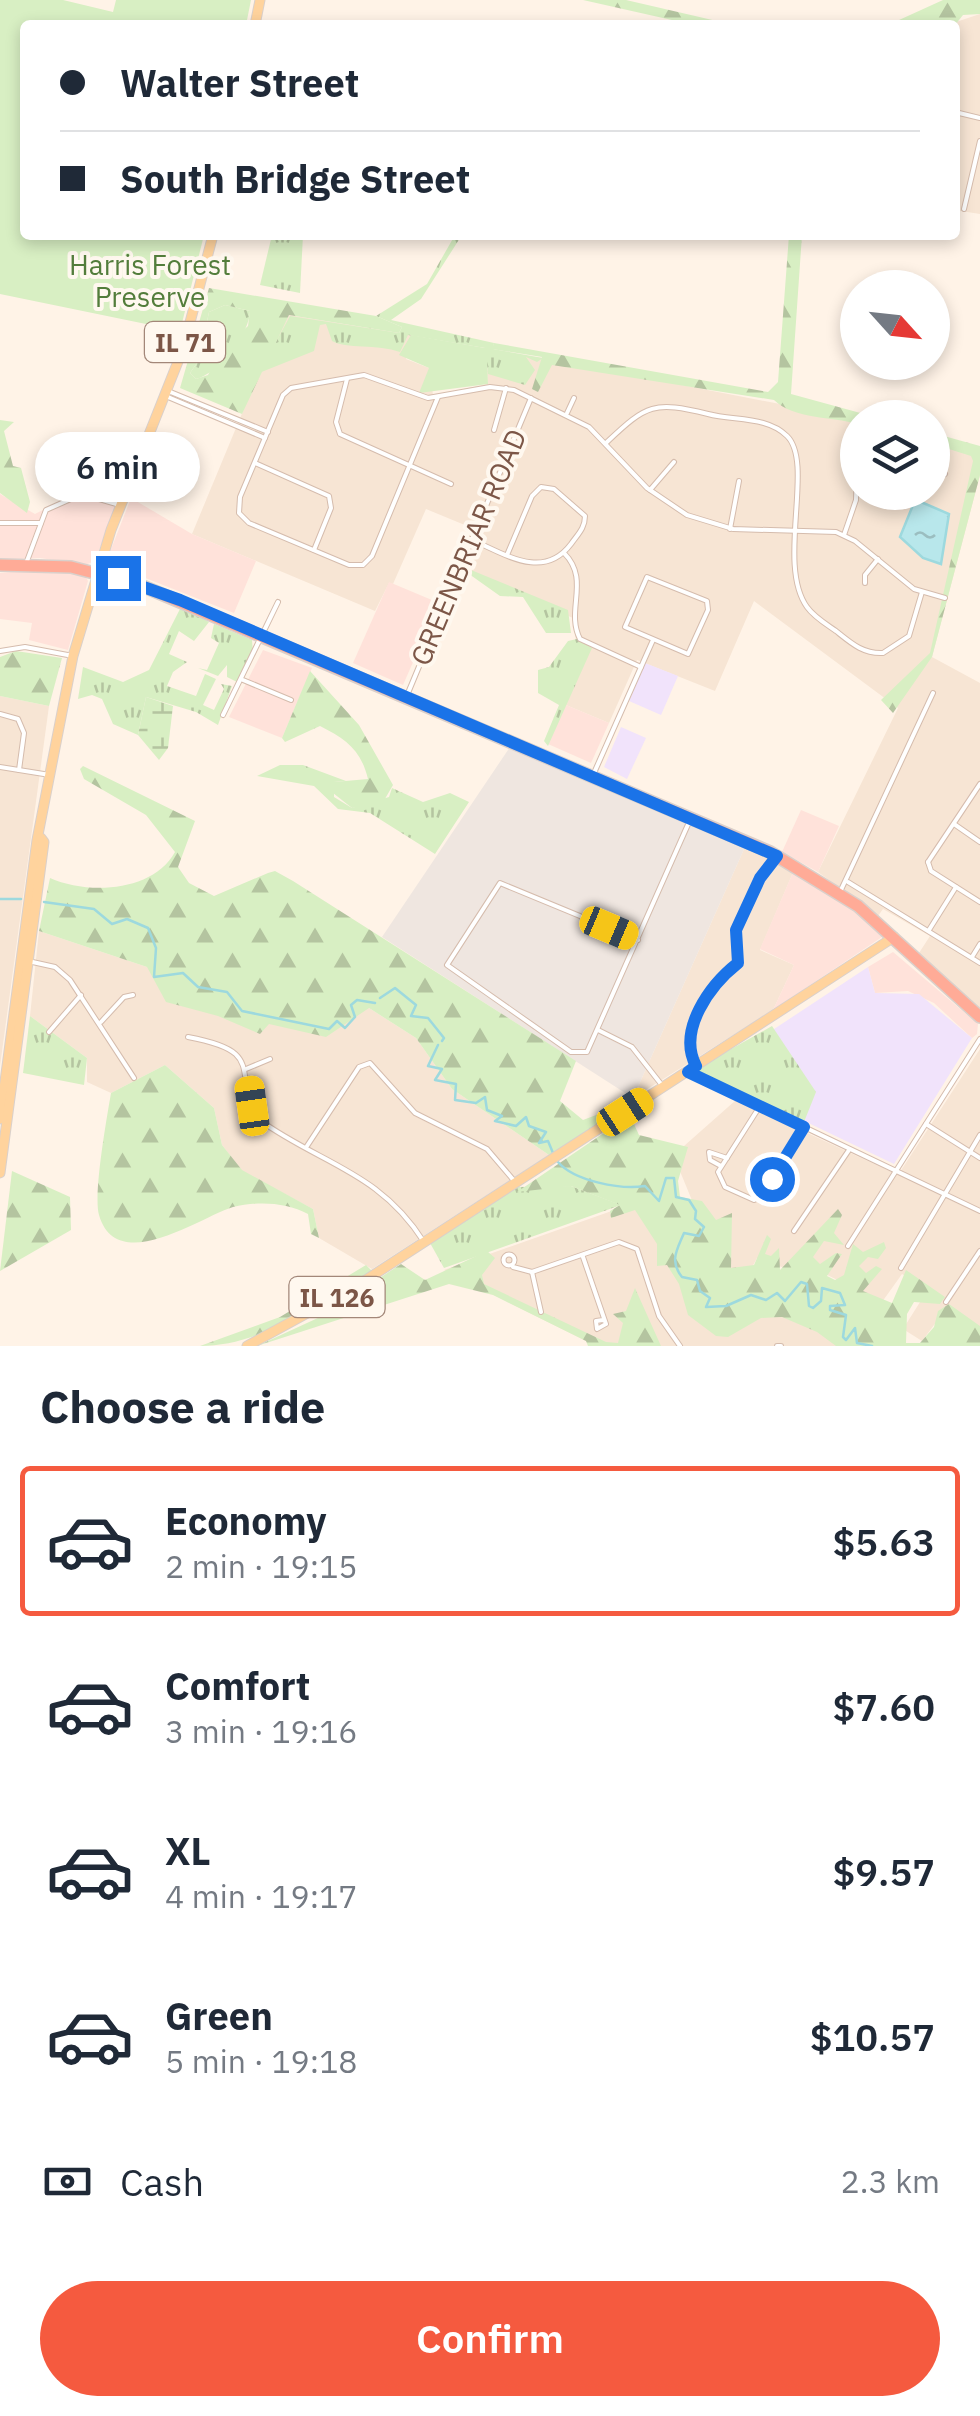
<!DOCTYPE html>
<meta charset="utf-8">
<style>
body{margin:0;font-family:"IBM Plex Sans",sans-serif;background:#f6f6f7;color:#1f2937;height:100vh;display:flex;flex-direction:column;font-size:38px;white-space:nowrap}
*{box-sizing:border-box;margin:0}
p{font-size:32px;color:#747a83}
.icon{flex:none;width:55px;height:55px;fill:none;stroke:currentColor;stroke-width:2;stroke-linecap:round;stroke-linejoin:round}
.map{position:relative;height:1346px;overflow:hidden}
.sheet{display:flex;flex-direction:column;background:#fff;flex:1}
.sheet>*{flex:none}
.hud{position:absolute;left:20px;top:20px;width:940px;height:220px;border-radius:10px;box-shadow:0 5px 15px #0003;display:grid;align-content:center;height:220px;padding:0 40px;background:#fff}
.needle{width:65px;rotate:117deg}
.tools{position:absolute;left:840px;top:270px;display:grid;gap:20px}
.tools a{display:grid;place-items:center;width:110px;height:110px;border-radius:50%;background:#fff;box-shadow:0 5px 15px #0003;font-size:50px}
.end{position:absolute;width:45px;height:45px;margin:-22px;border:12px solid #1a73e8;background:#fff;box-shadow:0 0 0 5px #fff}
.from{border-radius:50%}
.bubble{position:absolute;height:70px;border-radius:35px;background:#fff;box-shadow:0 5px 15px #0003;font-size:32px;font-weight:600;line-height:70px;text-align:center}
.car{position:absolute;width:30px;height:60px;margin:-30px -15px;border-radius:12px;box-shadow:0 0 8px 2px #0007;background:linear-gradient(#f5c518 24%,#345 0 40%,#f5c518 0 76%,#345 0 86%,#f5c518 0)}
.hud b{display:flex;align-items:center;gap:35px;height:95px;font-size:38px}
.hud b+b{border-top:2px solid #e0e1e3}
.hud i{width:25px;height:25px;background:#1f2937}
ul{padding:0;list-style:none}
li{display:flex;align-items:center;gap:30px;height:150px;margin:0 20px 15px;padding:0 20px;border:5px solid transparent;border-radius:10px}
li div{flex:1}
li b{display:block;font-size:38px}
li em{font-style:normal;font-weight:600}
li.active{border-color:#f55a3f}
li>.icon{width:90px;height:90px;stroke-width:1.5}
h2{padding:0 40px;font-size:45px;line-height:120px}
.pay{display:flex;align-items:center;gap:25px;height:110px;padding:0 40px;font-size:38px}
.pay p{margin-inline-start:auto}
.button{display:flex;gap:20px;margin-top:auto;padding:20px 40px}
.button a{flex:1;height:115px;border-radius:60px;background:#f55a3f;color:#fff;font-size:40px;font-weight:600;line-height:115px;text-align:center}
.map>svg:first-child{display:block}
.residential{fill:#f7e5d4}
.commercial{fill:#ffe2da}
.industrial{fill:#efe6e0}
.education{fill:#f1e3fb}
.grass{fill:url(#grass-tufts)}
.forest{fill:url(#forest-firs);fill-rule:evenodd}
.wetland{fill:url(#wetland-marsh)}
.green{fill:#d8efc3}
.water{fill:url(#water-ripples);stroke:#9dd9de;stroke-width:2.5}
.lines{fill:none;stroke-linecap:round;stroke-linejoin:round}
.stream{stroke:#9dd9de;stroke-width:2.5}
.street-casing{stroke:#d5bcad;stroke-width:6}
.primary-casing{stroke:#dad0cb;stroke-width:11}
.highway-casing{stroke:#dad0cb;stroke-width:14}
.street{stroke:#fff;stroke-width:4}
.primary{stroke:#ffd39d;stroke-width:9}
.highway{stroke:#ffab97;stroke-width:11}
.route{stroke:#1a73e8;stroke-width:12}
.labels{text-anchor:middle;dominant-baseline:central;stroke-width:8;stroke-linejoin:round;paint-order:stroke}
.shield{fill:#fff8ef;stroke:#a38779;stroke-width:2.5}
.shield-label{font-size:25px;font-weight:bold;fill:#7c5647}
.park-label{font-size:28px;fill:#537d3b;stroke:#fff8ef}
.street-label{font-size:28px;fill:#7c5647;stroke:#fff8ef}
</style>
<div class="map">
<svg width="980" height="1346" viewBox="0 0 980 1346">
<defs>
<pattern id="grass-tufts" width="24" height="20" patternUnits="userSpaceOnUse" patternTransform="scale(2.5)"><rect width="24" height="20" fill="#d8efc3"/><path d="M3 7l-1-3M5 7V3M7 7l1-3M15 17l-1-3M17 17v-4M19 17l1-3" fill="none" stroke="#b4c4a0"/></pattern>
<pattern id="forest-firs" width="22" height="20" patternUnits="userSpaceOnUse" patternTransform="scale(2.5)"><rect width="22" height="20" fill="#d8efc3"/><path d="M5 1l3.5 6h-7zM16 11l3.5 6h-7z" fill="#b4c4a0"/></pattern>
<pattern id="wetland-marsh" width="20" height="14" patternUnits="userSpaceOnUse" patternTransform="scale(2.5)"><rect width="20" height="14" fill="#d8efc3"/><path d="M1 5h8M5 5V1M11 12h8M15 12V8" fill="none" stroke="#b4c4a0"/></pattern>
<pattern id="water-ripples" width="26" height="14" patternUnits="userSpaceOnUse" patternTransform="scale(2.5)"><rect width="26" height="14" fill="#b8e7eb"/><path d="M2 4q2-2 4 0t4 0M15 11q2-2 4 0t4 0" fill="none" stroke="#9bbec0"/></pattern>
</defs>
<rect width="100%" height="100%" fill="#fff3e7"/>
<!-- residential -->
<g class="residential">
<path d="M980,14V214L955,210V25H947Z"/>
<path d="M289,315L411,335L406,359L429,368L433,395L488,384L487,371L495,354L543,358L857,419L858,492H932L933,439L980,452V475L932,657L980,683V1009L919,953L930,936L883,909L878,916L818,872L898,708L754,601L715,691L637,660L609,723L566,705L576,642L573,618L456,567L472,528L426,509L393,584L389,583L375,611L192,534L263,363Z"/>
<path d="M0,696L49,706L0,1066Z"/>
<path d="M745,847L794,870L760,950L794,965L773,1010L633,1098Z"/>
<path d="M39,931L147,967L369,1008L416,1038L452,1089L549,1155L372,1269L319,1238L313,1209L242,1171L222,1145L214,1108L165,1065L111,1093L87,1082V1058L30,1016Z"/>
<path d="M980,1049V1332L946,1309L922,1341L903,1329L927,1291L902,1274L882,1302L801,1262L790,1270L757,1258L747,1277L724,1278L677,1164L684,1146L736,1100L898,1175Z"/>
<path d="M640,1201L700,1270L849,1346H596L444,1270Z"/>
</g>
<!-- commercial -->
<g class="commercial">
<path d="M82,490L118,500L95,561L85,565L40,558L0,560V494L35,514Z"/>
<path d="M131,498L192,534L256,561L234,613L110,564L108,557Z"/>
<path d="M45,569L84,574L88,581L68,650L29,640L32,623L0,619V573Z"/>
<path d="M389,582L439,603L403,685L353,663Z"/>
<path d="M263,650L312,668L282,738L229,717Z"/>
<path d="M566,705L609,723L591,763L548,744Z"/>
<path d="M801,810L839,826L818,872L782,852Z"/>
<path d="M794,870L849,906L882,937L773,1010L794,965L760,949Z"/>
<path d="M893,952L978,1024L977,1034L972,1038L934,1003L908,991L875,993L868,967Z"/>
</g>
<!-- industrial -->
<path class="industrial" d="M510,747L745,847L633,1098L382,937Z"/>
<!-- education -->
<g class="education">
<path d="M645,663L678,676L661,715L629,701Z"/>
<path d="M621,727L646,738L627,779L604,767Z"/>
<path d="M868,967L875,993L919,994L972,1038L894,1164L706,1074Z"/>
</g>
<!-- grass -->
<g class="grass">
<path d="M272,235H303L300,293L260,285Z"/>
<path d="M455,235H462L421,299L391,320L494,343L493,349L543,358L537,362L526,357L535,370L525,385L488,374L485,348L408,335L400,352C378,344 345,349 332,341L326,324L320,325L314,351L259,373L290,316L399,333L402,327L376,316L427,284Z"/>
<path d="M225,305L250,311C250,333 218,374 196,379L190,373L199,360L209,312Z"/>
<path d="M471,570L568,610L571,633H546L523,597L500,596L469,574Z"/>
<path d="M181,607L209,622L194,641L179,631L169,654L187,662L173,672L167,686L196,696L205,674L216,679L203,705L214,710L224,689L221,684L232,686L218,725L196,712L146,697L138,735L113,724L102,699L92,695L78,699L83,667L123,682L149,670Z"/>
<path d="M214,624L252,640L253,653L237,682L227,677V665L218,676L198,668L207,670L219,643L211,638Z"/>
<path d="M577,639L592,648L548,746L544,741L559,705L538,693V670L549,667L568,641Z"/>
<path d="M280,765H303L346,781L334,782V797L352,808L389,797L392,788L423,802L450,793L469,802L435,854L370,813L338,809L314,786L257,776Z"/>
<path d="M30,1016L87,1058L84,1085L23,1073Z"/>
<path d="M772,1026L816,1092L804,1122L698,1074L701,1066Z"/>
<path d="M571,1186L621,1205L444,1268L430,1243L518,1187Z"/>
</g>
<!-- forest -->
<g class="forest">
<path d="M583,0H626L734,25H694Z"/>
<path d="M943,0H980V14L963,15L955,25H888Z"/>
<path d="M789,235H802L791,394L875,417L858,418L857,424C832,416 795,420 774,400L552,365L538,392L532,389L542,357L492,349L494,343L768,392L778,382Z"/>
<path d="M209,288L376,316L402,327L399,333L289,315L242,414L180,388ZM225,305L250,311L248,326L220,351L208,375L196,379L190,373L199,360L209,312Z"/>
<path d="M0,420L14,422L4,431L13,466L21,468L30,502L27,513L0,493Z"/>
<path d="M933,433L980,446V475L932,657L893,713L881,700L930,653L973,461L971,456L933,444Z"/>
<path d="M16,651L62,658L49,706L0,696V657Z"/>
<path d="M310,671L359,725L393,785L382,804L352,808L328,789L334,782L368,779C361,750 346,739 320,726L285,742L282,738Z"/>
<path d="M83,766L195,821L178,867L189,883L214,896L268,873L275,871L293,881L576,1061L560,1101L583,1120L612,1109L615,1114L549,1155L452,1089L416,1038L369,1008L326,1037L269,1024L260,1034L218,1016L166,1002L147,967L39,931L50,878C88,895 153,892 175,852L146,815L84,779L80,769Z"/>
<path d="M165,1065L214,1108L222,1145L242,1170L313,1209L319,1238L311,1234L308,1214C286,1202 257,1201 233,1207C202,1216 117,1277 99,1215C93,1194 107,1117 111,1093Z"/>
<path d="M645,1105L649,1110L634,1124L639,1135L688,1147L678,1181L680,1197L702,1201L716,1220L732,1213L731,1268L754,1265L767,1235L771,1239L765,1254L771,1256L779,1248L780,1270L838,1209L842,1215L834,1233L844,1245L824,1241L813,1257L820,1264L836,1253L842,1254L827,1276L835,1280L844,1275L853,1244L863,1252L884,1242L886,1248L878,1259L868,1257L859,1266L866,1273L876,1266L882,1269L863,1291L892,1303L906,1270L945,1297L940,1304L914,1302L907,1314L906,1343H920L934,1327L938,1311L949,1304L980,1326V1346H836L817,1332L782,1317L761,1318L728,1337L716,1336L688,1315L679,1284L667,1265L657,1266V1244L635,1210L611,1218L610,1211L620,1205L571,1186L517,1192Z"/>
<path d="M12,1171L70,1197L71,1230L0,1271Z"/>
<path d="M487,1251L495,1258L482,1275L484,1284L606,1342L618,1343L623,1323L613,1314L626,1311L635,1288L661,1346H588L586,1341L493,1295L449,1284L257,1346L320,1317L401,1264L425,1280Z"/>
<path d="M366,1265L373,1272C320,1303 263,1346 200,1346L280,1317Z"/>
</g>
<!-- wetland -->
<path class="wetland" d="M146,697L173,706L168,748L159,760L138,735Z"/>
<!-- green -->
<g class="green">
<path d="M0,0H63L113,12L116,0H251L246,25H25V235H204L180,331L0,294Z"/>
<path d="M411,335L485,348L495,354L487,360L488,384L419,393L429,368L399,355Z"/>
</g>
<!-- water -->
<path class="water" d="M921,502L949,514L941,564L923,558L900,537L913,505Z"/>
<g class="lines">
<!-- stream -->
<g class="stream">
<path d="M0,899H21"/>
<path d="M44,902L94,909L112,924L127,919L148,928L156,948L154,977L183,973L198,987L227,992L242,1011L329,1029L337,1021L345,1028L355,1017L351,1005L357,1000L375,1003"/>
<path d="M380,998L395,988L416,1005L411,1016L428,1018L444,1038L442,1041"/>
<path d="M438,1045L428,1066L442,1069L435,1080L456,1084L455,1100L476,1103L485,1097L487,1110L502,1116L495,1121L516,1126L526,1117L529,1126L546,1132L539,1143L548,1141L553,1153"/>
<path d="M558,1162C574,1181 621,1190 645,1186L659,1201L666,1178H674L676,1197L689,1200L696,1211L695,1219L704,1227L699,1236L684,1233C677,1250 669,1261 682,1277L697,1280L700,1291L710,1298L706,1307L726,1306L751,1295L766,1300L777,1293L785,1301L801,1282L807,1284L809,1306L813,1308L821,1301L822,1288L840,1293L845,1305L830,1306V1310L846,1315L843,1337L846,1340L855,1328L857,1343L872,1346"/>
</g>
<!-- street casing -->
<g class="street-casing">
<g id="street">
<path d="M955,112L980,118"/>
<path d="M964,209L980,141"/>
<path d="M347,379L336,422L340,434L451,484"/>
<path d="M168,391L268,432"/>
<path d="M168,397L265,438"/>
<path d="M438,397L372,556L363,565H349L249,523L239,513L240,497L283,395L291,388L364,375L428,398L490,387L514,390L589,427L647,488L687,515L733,529L836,532L855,541L914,589L945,598"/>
<path d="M567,413L574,398"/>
<path d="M494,430L506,388"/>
<path d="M607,442C647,404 654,401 708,414C734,421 767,416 787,436C815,463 776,564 807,607C814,617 826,624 836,631C851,643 863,654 883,653L909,636L922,592"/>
<path d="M255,463L329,496L331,508L314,550"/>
<path d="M932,465L945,474"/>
<path d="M650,490L674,462"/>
<path d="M0,523H41"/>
<path d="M730,529L739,481"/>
<path d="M844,535L856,500L858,437"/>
<path d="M470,539C505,554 543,581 571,544C578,534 585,528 585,516L554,489L541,487L532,496L507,555"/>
<path d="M564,553C591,580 565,610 580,639L641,667"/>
<path d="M27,561L46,510L82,494L120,505"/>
<path d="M647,577L707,601L708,610L688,654L625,627Z"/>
<path d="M865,583V575L878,559"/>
<path d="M0,651L25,647L73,656"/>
<path d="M243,680L291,700"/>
<path d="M408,693L531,398"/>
<path d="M0,714L18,719L24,733L19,770"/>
<path d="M223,715L278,602"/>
<path d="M0,767L50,775"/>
<path d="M594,773L653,640"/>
<path d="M954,824L980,842"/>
<path d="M928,862L980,784"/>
<path d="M928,862L931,871L980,902"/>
<path d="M848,882L980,963"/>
<path d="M840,892L933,693"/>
<path d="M929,930L956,887"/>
<path d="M638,940L500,883L447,965L571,1052H587L690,820"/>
<path d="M972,957L980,944"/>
<path d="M28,961L55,967L70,980L134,1078"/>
<path d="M101,1022L124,997L133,995"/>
<path d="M598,1030L632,1047L661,1084"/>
<path d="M49,1032L81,995"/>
<path d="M188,1037C268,1052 231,1071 258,1119C320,1164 379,1171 424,1242"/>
<path d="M694,1062C677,1028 713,983 738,963L736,930L759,878L774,860"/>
<path d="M246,1069L270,1059"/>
<path d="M691,1073L980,1211"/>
<path d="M760,1106L718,1172L725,1187L754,1200L760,1197L803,1129"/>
<path d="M926,1124L980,1158"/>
<path d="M307,1146L359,1067L370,1063L415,1113L487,1149L516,1183"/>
<path d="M721,1166L710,1160L709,1152L727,1158"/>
<path d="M794,1231L849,1150"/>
<path d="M848,1246L980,1039"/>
<circle cx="509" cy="1260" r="5.5"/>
<path d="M583,1257L606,1324L597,1329L596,1321L603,1320"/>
<path d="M513,1267L532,1272"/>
<path d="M901,1268L980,1135"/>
<path d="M532,1272L619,1242L637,1249L659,1316L680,1346"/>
<path d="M532,1272L541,1312"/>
<path d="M946,1302L980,1251"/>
<path d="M777,1346H781"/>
</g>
</g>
<!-- primary casing -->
<g class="primary-casing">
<g id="primary">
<path d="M255,25L260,0"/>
<path d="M0,1119L37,840L73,656L111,530L183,349L213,235"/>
<path d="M0,1173L44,842L41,838"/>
<path d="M247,1346L355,1287L894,937"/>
</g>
</g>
<!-- highway casing -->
<g class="highway-casing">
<path id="highway" d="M0,565L71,567L140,585L770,852L858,906L980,1017"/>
</g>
<!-- street -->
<use href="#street" class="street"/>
<!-- primary -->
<use href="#primary" class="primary"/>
<!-- highway -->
<use href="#highway" class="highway"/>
</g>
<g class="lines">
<!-- route -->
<path class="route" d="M118,578L180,600L777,856L760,878L736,930L738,963C710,985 677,1030 696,1066L688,1072L804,1127L772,1179"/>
</g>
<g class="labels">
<!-- shield labels -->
<g class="shield">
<rect x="145" y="322" width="80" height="40" rx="8"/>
<rect x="289.5" y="1277" width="95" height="40" rx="8"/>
</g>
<g class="shield-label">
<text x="185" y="342">IL 71</text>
<text x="337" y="1297">IL 126</text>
</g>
<!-- park labels -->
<g class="park-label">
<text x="150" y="264">Harris Forest<tspan x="150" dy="32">Preserve</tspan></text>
</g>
<!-- street labels -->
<g class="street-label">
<text transform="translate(468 547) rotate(-67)">GREENBRIAR ROAD</text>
</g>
</g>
</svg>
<div class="tools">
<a><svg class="needle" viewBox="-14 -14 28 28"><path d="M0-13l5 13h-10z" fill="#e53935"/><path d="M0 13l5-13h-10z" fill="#747a83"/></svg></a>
<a><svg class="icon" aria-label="layers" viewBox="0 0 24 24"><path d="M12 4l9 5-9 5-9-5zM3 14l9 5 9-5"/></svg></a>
</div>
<i class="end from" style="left:772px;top:1179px"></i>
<i class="end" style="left:118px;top:578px"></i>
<div class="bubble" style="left:35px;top:432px;width:165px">6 min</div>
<i class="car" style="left:609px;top:928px;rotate:113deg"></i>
<i class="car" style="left:252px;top:1106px;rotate:352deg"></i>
<i class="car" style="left:625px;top:1112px;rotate:57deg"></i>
<div class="hud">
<b><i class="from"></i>Walter Street</b>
<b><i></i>South Bridge Street</b>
</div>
</div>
<section class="sheet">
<h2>Choose a ride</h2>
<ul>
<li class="active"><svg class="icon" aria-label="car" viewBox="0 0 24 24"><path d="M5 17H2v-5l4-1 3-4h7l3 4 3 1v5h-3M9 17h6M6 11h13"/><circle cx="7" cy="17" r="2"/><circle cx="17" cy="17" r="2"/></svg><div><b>Economy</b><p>2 min · 19:15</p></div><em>$5.63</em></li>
<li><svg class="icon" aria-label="car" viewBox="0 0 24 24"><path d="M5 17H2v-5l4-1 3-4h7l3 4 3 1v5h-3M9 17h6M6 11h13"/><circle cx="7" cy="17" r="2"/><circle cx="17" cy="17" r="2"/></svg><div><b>Comfort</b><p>3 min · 19:16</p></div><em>$7.60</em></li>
<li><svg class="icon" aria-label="car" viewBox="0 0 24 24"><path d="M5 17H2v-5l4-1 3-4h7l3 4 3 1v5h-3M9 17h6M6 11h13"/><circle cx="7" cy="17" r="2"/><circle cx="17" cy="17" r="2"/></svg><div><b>XL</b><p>4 min · 19:17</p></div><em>$9.57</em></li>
<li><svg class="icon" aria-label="car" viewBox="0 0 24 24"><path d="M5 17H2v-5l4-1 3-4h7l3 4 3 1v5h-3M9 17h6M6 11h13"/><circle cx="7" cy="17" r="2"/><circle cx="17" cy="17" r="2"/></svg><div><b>Green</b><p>5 min · 19:18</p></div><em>$10.57</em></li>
</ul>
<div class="pay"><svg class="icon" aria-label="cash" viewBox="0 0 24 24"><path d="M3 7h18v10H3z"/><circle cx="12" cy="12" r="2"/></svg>Cash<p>2.3 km</p></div>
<div class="button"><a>Confirm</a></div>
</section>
